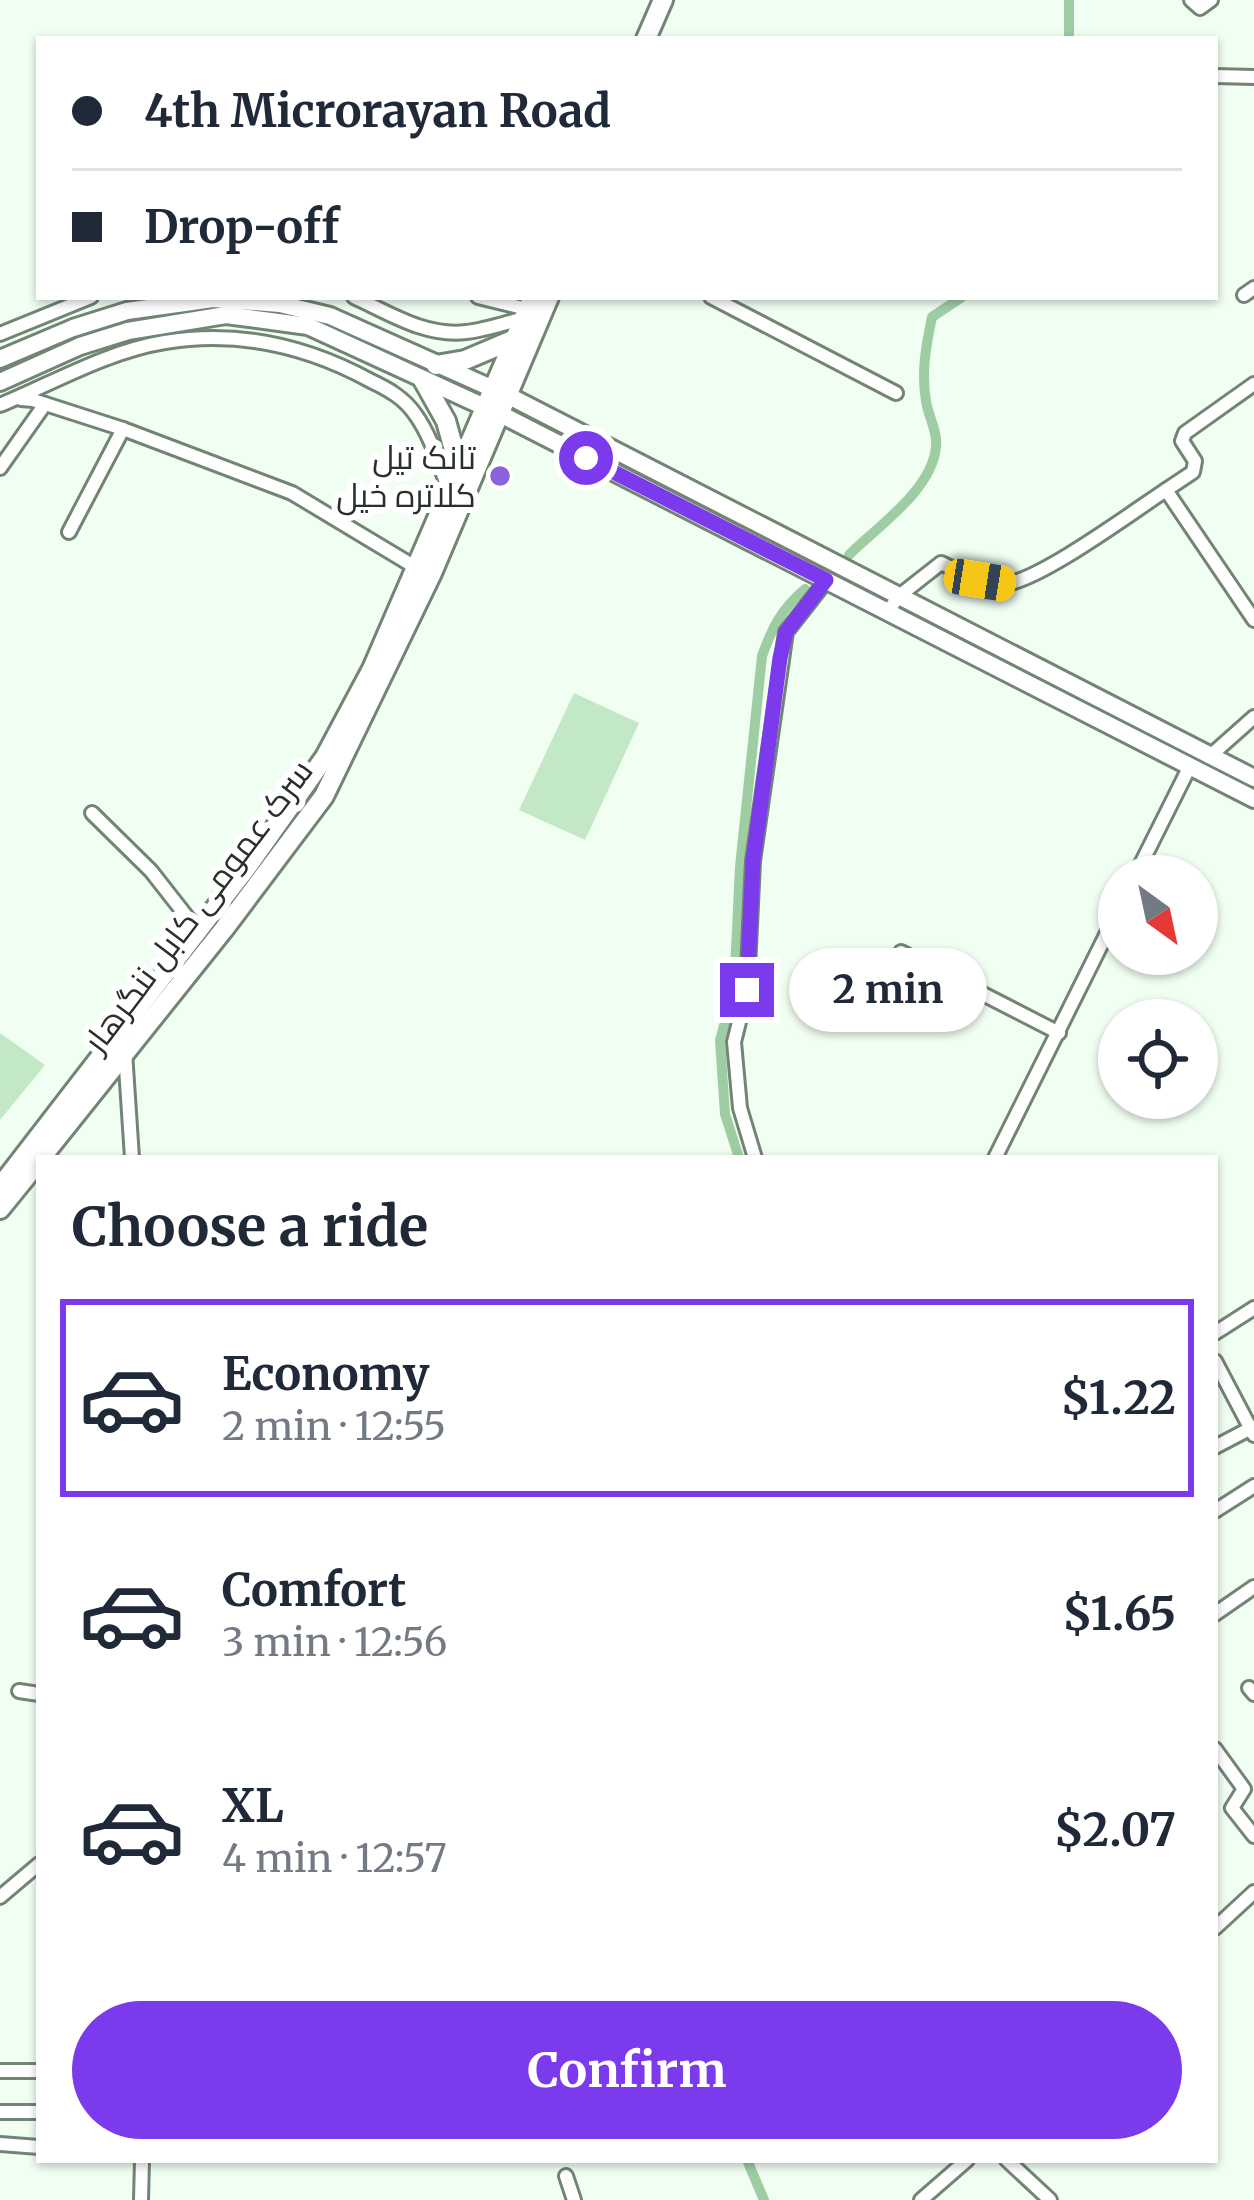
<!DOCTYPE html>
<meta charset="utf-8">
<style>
body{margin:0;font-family:Merriweather,Cairo,serif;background:#f6f6f7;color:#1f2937;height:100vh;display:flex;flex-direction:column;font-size:45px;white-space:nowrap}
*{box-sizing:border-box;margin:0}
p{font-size:39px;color:#747a83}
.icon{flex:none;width:66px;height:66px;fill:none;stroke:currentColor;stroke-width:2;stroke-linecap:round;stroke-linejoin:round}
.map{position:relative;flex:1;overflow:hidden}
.details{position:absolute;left:36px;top:1155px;width:1182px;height:1008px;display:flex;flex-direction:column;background:#fff;border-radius:0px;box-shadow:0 3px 9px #0004}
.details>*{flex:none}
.top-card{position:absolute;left:36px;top:36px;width:1182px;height:264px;border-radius:0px;box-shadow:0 3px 9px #0004;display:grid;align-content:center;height:264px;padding:0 36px;background:#fff}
.needle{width:78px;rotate:147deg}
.controls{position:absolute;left:1098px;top:855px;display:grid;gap:24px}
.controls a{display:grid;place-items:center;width:120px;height:120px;border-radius:50%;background:#fff;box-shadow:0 3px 9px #0004;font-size:60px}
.end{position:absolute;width:54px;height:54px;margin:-27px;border:15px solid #7c3aed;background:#fff;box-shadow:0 0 0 6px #fff}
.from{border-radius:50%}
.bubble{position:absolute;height:84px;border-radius:42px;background:#fff;box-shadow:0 3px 9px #0004;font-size:39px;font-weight:700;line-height:84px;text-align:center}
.car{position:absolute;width:36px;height:72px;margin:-36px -18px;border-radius:15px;box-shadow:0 0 9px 3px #0007;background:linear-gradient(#f5c518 24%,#345 0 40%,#f5c518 0 76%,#345 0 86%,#f5c518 0)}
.top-card b{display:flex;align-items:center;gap:42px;height:114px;font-size:45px}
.top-card b+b{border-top:3px solid #e0e1e3}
.top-card i{width:30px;height:30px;background:#1f2937}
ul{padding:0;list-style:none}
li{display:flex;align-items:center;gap:36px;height:198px;margin:0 24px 18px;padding:0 12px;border:6px solid transparent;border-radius:0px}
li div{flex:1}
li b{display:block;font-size:45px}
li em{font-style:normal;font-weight:700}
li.selected{border-color:#7c3aed}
li>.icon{width:108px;height:108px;stroke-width:1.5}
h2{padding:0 36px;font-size:54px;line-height:144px}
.action{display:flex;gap:24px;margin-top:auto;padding:24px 36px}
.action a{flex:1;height:138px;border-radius:72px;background:#7c3aed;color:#fff;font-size:48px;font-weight:700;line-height:138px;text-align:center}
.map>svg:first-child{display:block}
.green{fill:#c2e8c6}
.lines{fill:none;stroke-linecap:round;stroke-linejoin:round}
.canal{stroke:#9ecda4;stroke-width:10}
.minor-casing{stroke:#728574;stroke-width:18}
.major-casing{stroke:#728574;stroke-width:22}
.highway-casing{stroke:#728574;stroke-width:24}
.minor{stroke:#fff;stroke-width:12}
.major{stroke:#fff;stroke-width:16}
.highway{stroke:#fff;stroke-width:18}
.route{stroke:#7c3aed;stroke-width:15}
.poi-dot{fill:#8a62dc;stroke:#fff;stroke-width:4.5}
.labels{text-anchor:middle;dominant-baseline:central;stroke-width:12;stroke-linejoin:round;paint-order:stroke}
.poi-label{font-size:33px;fill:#283029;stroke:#fff;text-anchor:end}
.street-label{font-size:33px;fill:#283029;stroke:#fff}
</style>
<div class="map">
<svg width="1254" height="2200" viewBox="0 0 1254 2200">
<rect width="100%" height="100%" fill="#f1fef2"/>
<!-- green -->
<g class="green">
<path d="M574,693L639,723L585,840L519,810Z"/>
<path d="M0,1033L45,1065L0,1120Z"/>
</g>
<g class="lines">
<!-- canal -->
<g class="canal">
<path d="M1069,0V39"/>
<path d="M849,555C878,526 932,490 936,447C938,432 928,416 926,401C921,372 926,346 932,317L962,297"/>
<path d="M739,1158L725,1114L720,1040L734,990L740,867L762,656C772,628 782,608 805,589"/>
<path d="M747,2160L764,2200"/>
</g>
<!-- minor casing -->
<g class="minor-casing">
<g id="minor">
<path d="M1191,0L1200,8L1211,0"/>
<path d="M1215,76L1254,77"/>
<path d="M1244,295L1254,288"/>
<path d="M354,297C389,313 426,337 466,332C485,330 505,323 524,318"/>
<path d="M478,297L527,309"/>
<path d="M711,297L896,393"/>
<path d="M0,334L91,297"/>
<path d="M21,399L33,400L123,429L292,493L415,567"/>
<path d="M0,405C53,383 108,351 165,342C238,330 307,346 371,381C388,389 404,398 415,414C431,436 439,464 449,490"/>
<path d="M0,468L45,404"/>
<path d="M1166,490L1193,472L1195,461L1182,441L1185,433L1254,384"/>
<path d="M69,532L123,429"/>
<path d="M888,611L899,596L941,563C960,572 982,585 1004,584C1038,582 1134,511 1166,490L1254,620"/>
<path d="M1209,757L1254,717"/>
<path d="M92,813L151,871L198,931"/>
<path d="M1135,876L1189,768"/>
<path d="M901,952L1059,1033"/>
<path d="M125,1052L132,1158"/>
<path d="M755,1158L740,1108L734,1042L747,990L753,861L786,632L826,581"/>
<path d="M995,1158L1119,909"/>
<path d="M1215,1333L1254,1308"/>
<path d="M1215,1361L1254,1435"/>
<path d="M1215,1447L1253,1427"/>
<path d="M1215,1511L1254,1486"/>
<path d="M1215,1614L1254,1587"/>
<path d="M1249,1688L1254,1694"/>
<path d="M19,1691L39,1694"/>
<path d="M1215,1749L1244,1789L1232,1808L1254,1836"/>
<path d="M0,1897L39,1864"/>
<path d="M1215,1928L1254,1892"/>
<path d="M0,2071H39"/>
<path d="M0,2112H39"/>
<path d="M0,2144L39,2147"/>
<path d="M1007,2160L1050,2200"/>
<path d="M566,2176L574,2200"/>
<path d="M141,2200L142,2160"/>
<path d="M921,2200L967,2160"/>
</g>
</g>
<!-- major casing -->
<g class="major-casing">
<g id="major">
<path d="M0,359L73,328L127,311L213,299L280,304L330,316L509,396L1254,778"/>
<path d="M0,382L80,346L128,331L226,315L308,326L502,415L1254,799"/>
</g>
</g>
<!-- highway casing -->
<g class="highway-casing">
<g id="highway">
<path d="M646,39L663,0"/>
<path d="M436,365L465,360L515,339"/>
<path d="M423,380L446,421L459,468"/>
<path d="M41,1158L224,929L324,796L432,573L549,297"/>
<path d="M0,1187L247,867L325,757L372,669L533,297"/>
<path d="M0,1209L39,1161"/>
</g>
</g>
<!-- minor -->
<use href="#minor" class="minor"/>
<!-- major -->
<use href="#major" class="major"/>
<!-- highway -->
<use href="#highway" class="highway"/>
</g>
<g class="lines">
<!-- route -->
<path class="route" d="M586,458L826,580L786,632L780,658L753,861L747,990"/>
</g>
<!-- markers -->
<circle class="poi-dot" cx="500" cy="476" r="12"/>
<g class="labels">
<!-- poi labels -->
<g class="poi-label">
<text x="476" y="457">تانک تیل<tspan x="476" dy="38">کلاتره خیل</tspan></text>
</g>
<!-- street labels -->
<g class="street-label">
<text transform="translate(198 906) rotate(-53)">سرک عمومی کابل ننگرهار</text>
</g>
</g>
</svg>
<div class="controls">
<a><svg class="needle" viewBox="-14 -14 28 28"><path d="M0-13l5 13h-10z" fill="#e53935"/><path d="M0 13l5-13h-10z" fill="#747a83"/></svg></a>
<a><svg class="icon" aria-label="locate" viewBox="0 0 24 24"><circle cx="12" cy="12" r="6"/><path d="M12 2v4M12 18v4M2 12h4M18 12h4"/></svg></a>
</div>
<i class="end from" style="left:586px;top:458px"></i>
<i class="end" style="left:747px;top:990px"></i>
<div class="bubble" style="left:789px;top:948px;width:198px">2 min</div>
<i class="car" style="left:980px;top:580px;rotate:99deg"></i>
<div class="top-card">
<b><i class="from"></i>4th Microrayan Road</b>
<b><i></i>Drop-off</b>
</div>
<section class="details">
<h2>Choose a ride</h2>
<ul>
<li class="selected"><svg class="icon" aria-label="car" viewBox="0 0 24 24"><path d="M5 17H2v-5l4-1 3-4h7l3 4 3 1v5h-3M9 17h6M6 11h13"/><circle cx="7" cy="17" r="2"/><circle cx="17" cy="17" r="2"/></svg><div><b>Economy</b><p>2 min · 12:55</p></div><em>$1.22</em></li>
<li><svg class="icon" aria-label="car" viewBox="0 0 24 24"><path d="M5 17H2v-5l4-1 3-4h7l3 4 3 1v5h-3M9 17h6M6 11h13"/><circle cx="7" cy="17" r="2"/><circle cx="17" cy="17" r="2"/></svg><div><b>Comfort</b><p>3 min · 12:56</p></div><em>$1.65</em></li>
<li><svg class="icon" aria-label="car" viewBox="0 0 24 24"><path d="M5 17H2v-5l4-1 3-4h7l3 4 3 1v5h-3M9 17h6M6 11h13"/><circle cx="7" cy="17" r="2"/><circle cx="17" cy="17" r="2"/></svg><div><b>XL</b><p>4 min · 12:57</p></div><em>$2.07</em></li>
</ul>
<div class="action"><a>Confirm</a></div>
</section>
</div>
